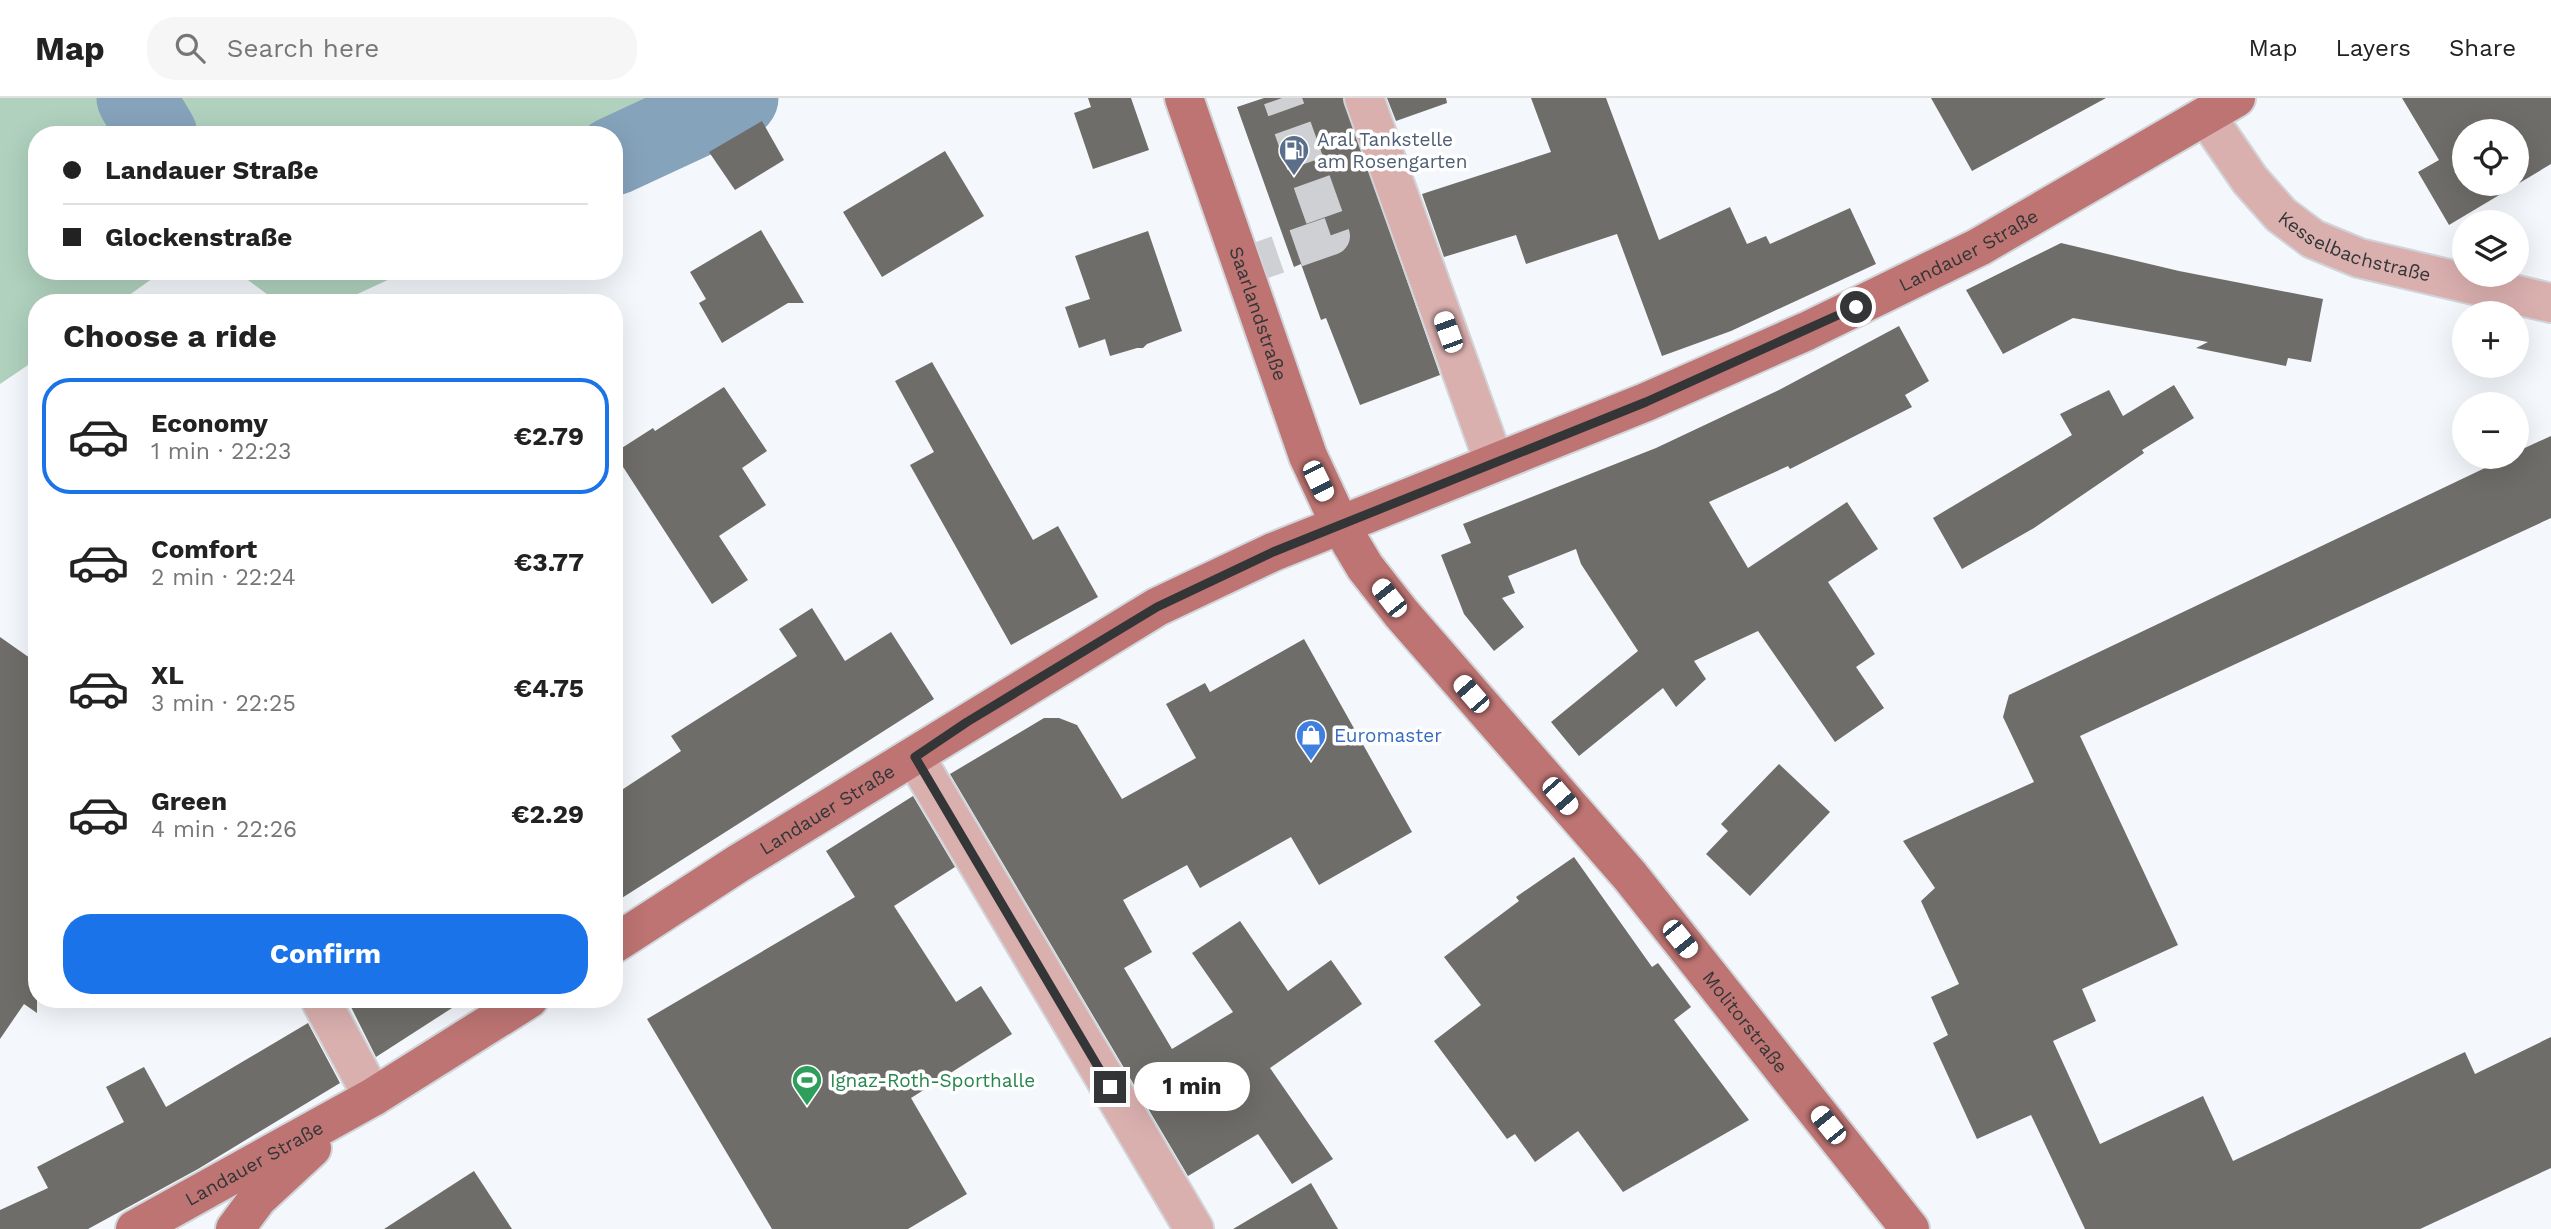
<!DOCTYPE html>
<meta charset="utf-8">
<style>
body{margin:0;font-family:"Work Sans",sans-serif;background:#f6f6f6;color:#222;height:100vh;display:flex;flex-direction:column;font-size:26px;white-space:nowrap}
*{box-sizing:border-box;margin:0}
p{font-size:23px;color:#767676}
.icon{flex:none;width:38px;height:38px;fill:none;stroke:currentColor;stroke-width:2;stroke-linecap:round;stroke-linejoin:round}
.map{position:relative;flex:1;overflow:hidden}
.side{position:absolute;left:28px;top:196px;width:595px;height:714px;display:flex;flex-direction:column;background:#fff;border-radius:28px;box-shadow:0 7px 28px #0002}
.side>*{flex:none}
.banner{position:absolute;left:28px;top:28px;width:595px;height:154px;border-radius:28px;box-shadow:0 7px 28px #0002;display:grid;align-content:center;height:154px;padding:0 35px;background:#fff}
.buttons{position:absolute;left:2452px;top:21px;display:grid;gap:14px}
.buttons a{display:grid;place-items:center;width:77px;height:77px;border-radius:50%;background:#fff;box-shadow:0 7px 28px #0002;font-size:35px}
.end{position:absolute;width:32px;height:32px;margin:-16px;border:9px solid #343537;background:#fff;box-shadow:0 0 0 4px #fff}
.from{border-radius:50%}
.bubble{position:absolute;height:49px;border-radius:24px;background:#fff;box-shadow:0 7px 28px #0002;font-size:23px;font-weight:700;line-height:49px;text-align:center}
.car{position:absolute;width:21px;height:42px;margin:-21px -10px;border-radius:9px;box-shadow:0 0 5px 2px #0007;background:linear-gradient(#fff 24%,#345 0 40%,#fff 0 76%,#345 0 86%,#fff 0)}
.banner b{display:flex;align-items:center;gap:24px;height:66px;font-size:26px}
.banner b+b{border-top:2px solid #e0e0e0}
.banner i{width:18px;height:18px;background:#222}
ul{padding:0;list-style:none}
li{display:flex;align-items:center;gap:21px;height:116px;margin:0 14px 10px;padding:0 21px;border:4px solid transparent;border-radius:28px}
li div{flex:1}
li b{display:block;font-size:26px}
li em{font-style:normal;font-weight:700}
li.selected{border-color:#1a73e8}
li>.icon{width:63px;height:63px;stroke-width:1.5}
h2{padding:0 35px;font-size:32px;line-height:84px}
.action{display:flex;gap:14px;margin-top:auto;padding:14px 35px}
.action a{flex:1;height:80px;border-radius:28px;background:#1a73e8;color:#fff;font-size:28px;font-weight:700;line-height:80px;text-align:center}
header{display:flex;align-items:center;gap:42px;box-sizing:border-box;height:98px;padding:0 35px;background:#fff;border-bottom:2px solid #e0e0e0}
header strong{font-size:33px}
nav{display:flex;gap:38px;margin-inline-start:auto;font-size:24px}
.search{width:490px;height:63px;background:#f6f6f6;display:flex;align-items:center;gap:18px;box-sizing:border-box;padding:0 24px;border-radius:28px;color:#767676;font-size:26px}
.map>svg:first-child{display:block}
.green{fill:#afd1bd}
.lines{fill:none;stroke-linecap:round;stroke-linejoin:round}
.river{stroke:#86a3bc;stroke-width:79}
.building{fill:#6f6d69;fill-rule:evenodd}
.minor-tunnel{stroke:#ced0d4;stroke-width:38;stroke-dasharray:38 19;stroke-linecap:butt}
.minor-casing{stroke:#d1d4d8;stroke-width:42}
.major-casing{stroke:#d1d4d8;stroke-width:42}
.minor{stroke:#dab0af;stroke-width:38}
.major{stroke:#bd7472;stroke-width:38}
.route{stroke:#343537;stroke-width:9}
.labels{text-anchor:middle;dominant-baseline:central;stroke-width:7;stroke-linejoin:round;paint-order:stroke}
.service-label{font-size:19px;fill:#4e5e75;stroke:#fff;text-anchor:start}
.street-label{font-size:19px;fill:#343537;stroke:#fff}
.shop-label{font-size:19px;fill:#366cbe;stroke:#fff;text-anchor:start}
.leisure-label{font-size:19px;fill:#27864d;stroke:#fff;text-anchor:start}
</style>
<header>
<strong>Map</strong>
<div class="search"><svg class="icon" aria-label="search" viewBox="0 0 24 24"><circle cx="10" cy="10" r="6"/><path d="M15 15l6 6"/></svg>Search here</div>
<nav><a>Map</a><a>Layers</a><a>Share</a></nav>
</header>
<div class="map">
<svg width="2551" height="1131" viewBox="0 0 2551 1131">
<rect width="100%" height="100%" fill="#f4f7fb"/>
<!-- green -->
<g class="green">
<path d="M0,0H776L614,78V37H37V173H163L118,205H37V261L0,286Z"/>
<path d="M236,173H407L338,205H279Z"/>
</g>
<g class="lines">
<!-- river -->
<g class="river">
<path d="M136,0L158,37"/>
<path d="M614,58L739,0"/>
</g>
</g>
<!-- building -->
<g class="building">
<path d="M1088,0H1131L1149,52L1093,71L1074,15L1091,9Z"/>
<path d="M1264,0H1343L1440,277L1360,307L1326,220L1321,222L1301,166L1294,169L1237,9Z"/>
<path d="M1387,0H1446L1447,5L1396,23Z"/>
<path d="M1531,0H1606L1659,142L1730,109L1747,146L1766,138L1770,146L1850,110L1876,166L1731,233L1662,258L1617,136L1526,166L1516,137L1444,159L1422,96L1551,54Z"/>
<path d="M1931,0H2106L1972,73Z"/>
<path d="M2402,0H2551V66L2449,127L2418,74L2439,62ZM2464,33H2516V86H2464Z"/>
<path d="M762,23L784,62L735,92L709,54Z"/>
<path d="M945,53L984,118L882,179L843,114Z"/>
<path d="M761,132L804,205H788L722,245L699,205L706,201L690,174Z"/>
<path d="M1148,133L1182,233L1147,246L1143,250H1137L1110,258L1105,241L1079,250L1065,209L1090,201L1075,158Z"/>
<path d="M2061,145L2179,173L2323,201L2311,264L2288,260L2286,268L2196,250L2208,244L2073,220L2003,256L1966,192Z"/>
<path d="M1899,228L1929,283L1905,297L1912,309L1790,371L1788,368L1709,404L1748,470L1847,404L1878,451L1828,484L1875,556L1856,569L1884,610L1835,644L1758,533L1694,563L1706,581L1676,609L1663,590L1579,658L1551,624L1638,553L1581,466L1576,451L1508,478L1515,495L1502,500L1524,529L1494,553L1464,516L1441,457L1471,445L1463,426L1656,350L1779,292Z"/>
<path d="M932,264L1033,442L1058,428L1098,499L1011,547L910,367L934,354L895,283Z"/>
<path d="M2174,287L2194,320L2142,352L2144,355L2034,430L1962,471L1933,420L2072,337L2060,316L2109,292L2123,318Z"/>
<path d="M724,289L767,353L742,370L766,407L719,438L748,482L712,506L614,355L653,330L655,333Z"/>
<path d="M2551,338V420L2080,638L2178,847L2082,891L2096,923L2053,943L2100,1046L2203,998L2233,1063L2465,954L2475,976L2551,939V1070L2420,1131H2085L2031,1017L1977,1041L1933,945L1948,937L1931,899L1959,886L1921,803L1935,790L1903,743L2034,684L2003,619L2009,597L2508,359H2516V354Z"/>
<path d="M812,510L845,563L891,534L934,601L614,805V697L681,653L671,638L797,558L779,531Z"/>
<path d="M0,539L37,565V915L24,906L0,941Z"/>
<path d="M1304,541L1412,734L1319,787L1291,739L1200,790L1187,767L1123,802L1152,854L1124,870L1172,951L1233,914L1192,855L1240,823L1288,893L1331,862L1362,906L1270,970L1333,1061L1292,1086L1258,1036L1188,1078L950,676L1044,620H1059L1077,627L1122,701L1196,660L1166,606L1205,585L1210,594Z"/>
<path d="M1779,666L1830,714L1750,798L1706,756L1728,733L1721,726Z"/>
<path d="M913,698L955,769L894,808L956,904L981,888L1012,936L911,1000L967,1096L908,1131H772L647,921L855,799L826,753Z"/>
<path d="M1574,759L1652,869L1658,865L1691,909L1674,922L1749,1022L1623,1094L1578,1033L1535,1064L1515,1036L1507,1041L1434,943L1481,907L1444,859L1519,803L1516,799Z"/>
<path d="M347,901H466L376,959Z"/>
<path d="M308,925L340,985L198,1071L88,1131H0V1112L48,1090L37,1069L124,1024L106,989L144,969L166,1009Z"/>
<path d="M474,1073L512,1131H384Z"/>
<path d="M1311,1085L1338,1131H1233Z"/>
</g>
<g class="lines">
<!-- minor-tunnel -->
<path class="minor-tunnel" d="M1242,169L1331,138L1282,0"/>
<!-- minor casing -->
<g class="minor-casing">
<g id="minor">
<path d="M1364,0L1494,364"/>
<path id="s1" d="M2206,18L2250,82L2281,117L2313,141L2359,160L2551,205"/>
<path d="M915,659L1194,1131"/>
<path d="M320,901L373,999"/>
</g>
</g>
<!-- major casing -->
<g class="major-casing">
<g id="major">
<path id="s2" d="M1184,0L1308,358L1340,427L1365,469L1401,515L1630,778L1910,1131"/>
<path id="s3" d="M614,846L739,765L1157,509L1273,454L1646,304L1807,233L1979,149L2236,0"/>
<path id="s4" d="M135,1131L373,999L529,901"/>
<path d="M235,1131L258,1100L312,1050"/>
</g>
</g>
<!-- minor -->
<use href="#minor" class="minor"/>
<!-- major -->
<use href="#major" class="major"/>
</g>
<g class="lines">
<!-- route -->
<path class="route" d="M1110,989L915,659L967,624L1157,509L1273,454L1646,304L1856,209"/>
</g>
<!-- icons -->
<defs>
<g id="fuel-pin" transform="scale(1.575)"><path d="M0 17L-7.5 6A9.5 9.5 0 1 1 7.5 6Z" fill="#5c6f8a" stroke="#fff"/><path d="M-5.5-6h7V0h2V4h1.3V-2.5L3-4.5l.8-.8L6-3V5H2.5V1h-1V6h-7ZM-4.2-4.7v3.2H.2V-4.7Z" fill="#fff"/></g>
<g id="shop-pin" transform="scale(1.575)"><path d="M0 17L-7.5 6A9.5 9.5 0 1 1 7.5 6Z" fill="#3f7fe0" stroke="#fff"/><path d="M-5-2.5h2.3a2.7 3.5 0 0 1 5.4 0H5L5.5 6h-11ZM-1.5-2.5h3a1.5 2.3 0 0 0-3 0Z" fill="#fff"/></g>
<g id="stadium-pin" transform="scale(1.575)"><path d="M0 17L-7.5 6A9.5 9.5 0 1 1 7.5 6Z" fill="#2e9e5b" stroke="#fff"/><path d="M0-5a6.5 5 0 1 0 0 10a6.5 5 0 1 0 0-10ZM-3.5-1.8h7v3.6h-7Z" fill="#fff"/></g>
</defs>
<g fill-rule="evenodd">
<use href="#fuel-pin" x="1294" y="52"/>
<use href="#shop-pin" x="1311" y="637"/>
<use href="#stadium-pin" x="807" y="982"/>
</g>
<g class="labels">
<!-- service labels -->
<g class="service-label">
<text x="1317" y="41">Aral Tankstelle<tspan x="1317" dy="22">am Rosengarten</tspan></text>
</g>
<!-- street labels -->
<g class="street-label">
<text stroke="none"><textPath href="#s1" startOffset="206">Kesselbachstraße</textPath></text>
<text stroke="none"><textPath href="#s3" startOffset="1526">Landauer Straße</textPath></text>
<text stroke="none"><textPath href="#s2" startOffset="228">Saarlandstraße</textPath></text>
<text stroke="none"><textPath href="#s3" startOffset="252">Landauer Straße</textPath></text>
<text stroke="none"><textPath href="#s2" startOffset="1097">Molitorstraße</textPath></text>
<text stroke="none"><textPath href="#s4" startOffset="136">Landauer Straße</textPath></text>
</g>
<!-- shop labels -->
<g class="shop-label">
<text x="1334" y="637">Euromaster</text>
</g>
<!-- leisure labels -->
<g class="leisure-label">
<text x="830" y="982">Ignaz-Roth-Sporthalle</text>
</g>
</g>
</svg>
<div class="buttons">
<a><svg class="icon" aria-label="locate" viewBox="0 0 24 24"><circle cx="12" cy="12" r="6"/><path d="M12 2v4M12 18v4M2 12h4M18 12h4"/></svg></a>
<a><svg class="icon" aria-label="layers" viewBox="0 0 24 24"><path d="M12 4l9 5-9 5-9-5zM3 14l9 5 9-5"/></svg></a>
<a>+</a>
<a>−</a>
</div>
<i class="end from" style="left:1856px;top:209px"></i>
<i class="end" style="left:1110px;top:989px"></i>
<div class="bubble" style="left:1134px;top:964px;width:116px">1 min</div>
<i class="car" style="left:1448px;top:234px;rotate:340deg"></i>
<i class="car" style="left:1318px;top:383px;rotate:154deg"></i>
<i class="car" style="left:1389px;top:500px;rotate:322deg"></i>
<i class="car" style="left:1471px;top:596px;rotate:319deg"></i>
<i class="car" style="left:1560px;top:698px;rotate:139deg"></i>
<i class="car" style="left:1680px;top:841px;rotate:141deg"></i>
<i class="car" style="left:1828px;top:1027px;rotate:321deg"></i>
<div class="banner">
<b><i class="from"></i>Landauer Straße</b>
<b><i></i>Glockenstraße</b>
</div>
<section class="side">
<h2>Choose a ride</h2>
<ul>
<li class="selected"><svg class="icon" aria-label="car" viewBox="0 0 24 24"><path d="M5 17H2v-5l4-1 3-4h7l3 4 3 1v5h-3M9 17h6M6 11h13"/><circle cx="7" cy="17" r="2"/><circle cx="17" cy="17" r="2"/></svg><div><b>Economy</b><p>1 min · 22:23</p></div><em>€2.79</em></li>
<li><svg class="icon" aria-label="car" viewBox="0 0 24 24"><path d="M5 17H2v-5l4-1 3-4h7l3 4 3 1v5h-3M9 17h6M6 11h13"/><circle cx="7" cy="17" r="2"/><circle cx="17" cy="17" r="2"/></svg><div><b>Comfort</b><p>2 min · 22:24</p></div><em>€3.77</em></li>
<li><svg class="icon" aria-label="car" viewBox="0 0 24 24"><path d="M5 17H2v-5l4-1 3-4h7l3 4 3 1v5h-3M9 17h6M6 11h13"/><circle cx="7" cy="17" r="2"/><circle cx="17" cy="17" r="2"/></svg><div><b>XL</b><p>3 min · 22:25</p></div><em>€4.75</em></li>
<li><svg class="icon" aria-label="car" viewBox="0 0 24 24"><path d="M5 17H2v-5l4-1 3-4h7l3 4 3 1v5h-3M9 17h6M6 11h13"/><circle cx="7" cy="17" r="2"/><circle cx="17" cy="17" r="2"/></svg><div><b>Green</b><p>4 min · 22:26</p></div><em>€2.29</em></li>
</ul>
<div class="action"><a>Confirm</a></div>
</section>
</div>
